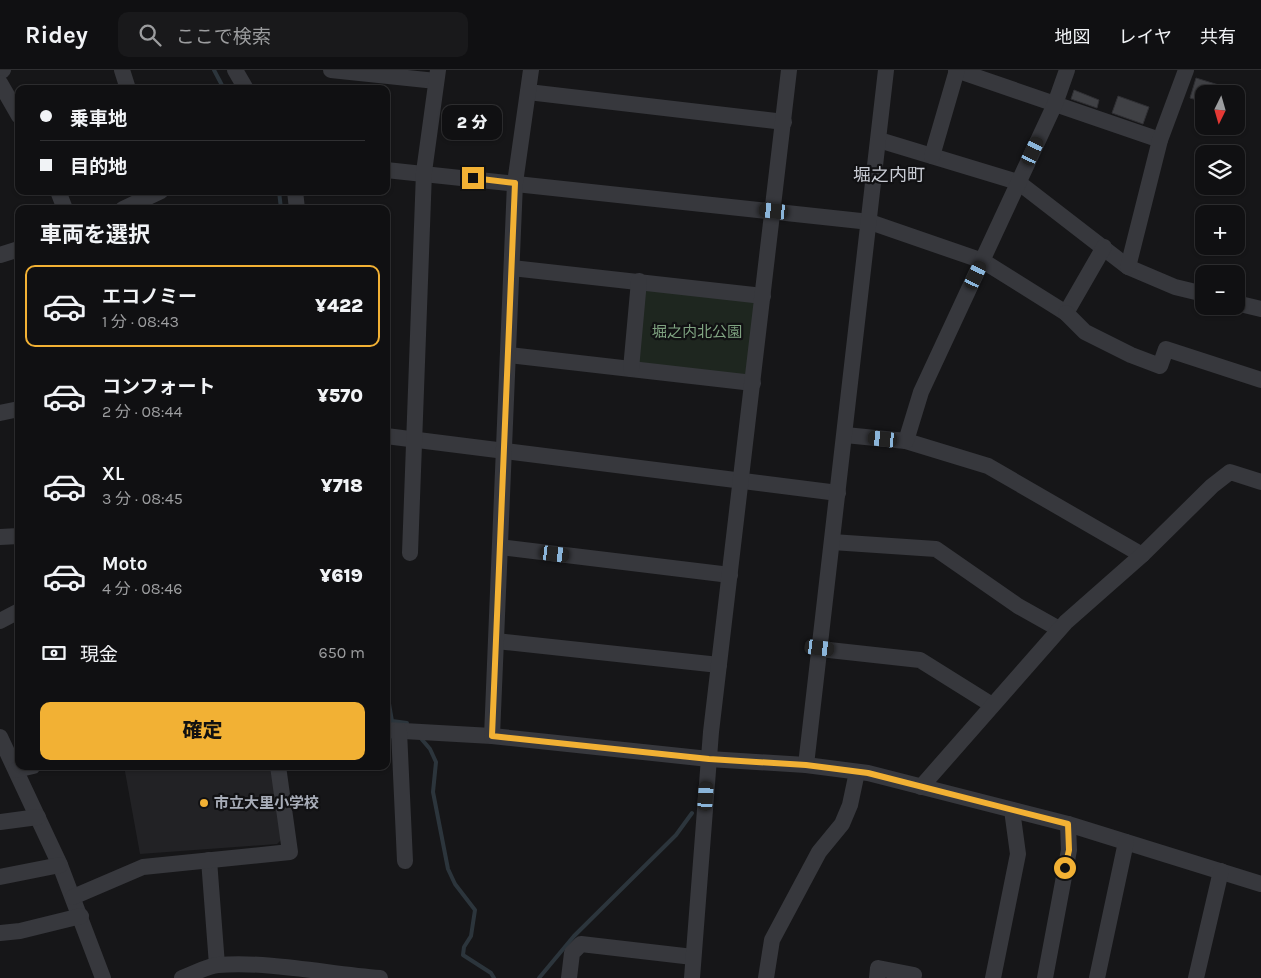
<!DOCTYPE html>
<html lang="ja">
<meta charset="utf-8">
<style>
body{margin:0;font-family:Karla,"Noto Sans JP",sans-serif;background:#19191b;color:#f1f3f6;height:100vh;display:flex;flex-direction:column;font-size:19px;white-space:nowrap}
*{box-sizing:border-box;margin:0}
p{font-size:16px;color:#9c9d9f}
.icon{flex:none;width:28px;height:28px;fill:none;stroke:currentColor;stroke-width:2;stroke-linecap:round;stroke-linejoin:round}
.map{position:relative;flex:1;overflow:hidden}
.side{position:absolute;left:15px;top:135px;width:375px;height:565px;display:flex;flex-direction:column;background:#101012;border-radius:10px;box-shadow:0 1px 4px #0004,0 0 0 1px #303032}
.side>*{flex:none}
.guide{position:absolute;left:15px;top:15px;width:375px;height:110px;border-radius:10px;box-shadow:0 1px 4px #0004,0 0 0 1px #303032;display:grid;align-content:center;height:110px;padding:0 25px;background:#101012}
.needle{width:32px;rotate:185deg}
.buttons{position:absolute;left:1195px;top:15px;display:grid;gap:10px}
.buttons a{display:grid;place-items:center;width:50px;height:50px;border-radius:10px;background:#101012;box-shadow:0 1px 4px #0004,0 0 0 1px #303032;font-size:25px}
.end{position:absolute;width:22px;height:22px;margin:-11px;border:6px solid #f2b134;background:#111;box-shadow:0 0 0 2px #111}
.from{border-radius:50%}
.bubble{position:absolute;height:35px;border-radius:10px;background:#101012;box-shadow:0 1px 4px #0004,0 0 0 1px #303032;font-size:16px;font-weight:800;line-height:35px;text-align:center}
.car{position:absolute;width:15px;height:30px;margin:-15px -8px;border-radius:6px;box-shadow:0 0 4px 1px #0007;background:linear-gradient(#222 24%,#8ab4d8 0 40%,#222 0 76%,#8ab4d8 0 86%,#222 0)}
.guide b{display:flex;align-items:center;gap:18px;height:48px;font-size:19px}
.guide b+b{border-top:1px solid #303032}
.guide i{width:12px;height:12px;background:#f1f3f6}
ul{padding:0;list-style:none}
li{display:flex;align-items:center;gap:15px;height:82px;margin:0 10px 8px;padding:0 15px;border:2px solid transparent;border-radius:10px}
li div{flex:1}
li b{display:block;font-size:19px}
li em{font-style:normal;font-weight:800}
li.on{border-color:#f2b134}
li>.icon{width:45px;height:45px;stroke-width:1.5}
h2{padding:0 25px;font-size:22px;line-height:60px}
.pay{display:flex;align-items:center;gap:12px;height:55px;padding:0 25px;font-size:19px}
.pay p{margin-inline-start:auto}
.primary-button{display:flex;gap:10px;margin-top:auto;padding:10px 25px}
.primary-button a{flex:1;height:58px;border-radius:10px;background:#f2b134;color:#111;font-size:20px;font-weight:800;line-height:58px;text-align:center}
header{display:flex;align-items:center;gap:30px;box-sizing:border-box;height:70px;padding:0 25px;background:#101012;border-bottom:1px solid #303032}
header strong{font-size:24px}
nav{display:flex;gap:28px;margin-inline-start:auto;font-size:18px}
.search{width:350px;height:45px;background:#19191b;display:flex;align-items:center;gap:12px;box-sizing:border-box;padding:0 18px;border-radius:10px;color:#9c9d9f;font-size:19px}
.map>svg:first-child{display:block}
.built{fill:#222225}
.green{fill:#1e261f}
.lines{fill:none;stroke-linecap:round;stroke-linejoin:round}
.stream{stroke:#2c353c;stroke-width:4}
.building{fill:#404145;stroke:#303034}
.minor{stroke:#37383d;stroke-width:16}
.route{stroke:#f2b134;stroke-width:6}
.poi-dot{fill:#f2b134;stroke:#111113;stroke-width:2}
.labels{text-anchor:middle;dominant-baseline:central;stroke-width:4.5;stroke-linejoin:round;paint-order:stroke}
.park-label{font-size:15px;fill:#7fa381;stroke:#111113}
.poi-label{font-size:15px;font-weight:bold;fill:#a8adb8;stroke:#111113;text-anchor:start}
.quarter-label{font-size:18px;fill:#c9ccd4;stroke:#111113}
</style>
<header>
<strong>Ridey</strong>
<div class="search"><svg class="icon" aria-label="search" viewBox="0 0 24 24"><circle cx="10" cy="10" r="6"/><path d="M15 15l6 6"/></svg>ここで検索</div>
<nav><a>地図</a><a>レイヤ</a><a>共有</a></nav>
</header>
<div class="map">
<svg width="1261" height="908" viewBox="0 0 1261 908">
<rect width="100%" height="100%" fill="#161618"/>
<!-- built -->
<path class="built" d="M124,696H272L282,769L277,774L140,784Z"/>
<!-- green -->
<path class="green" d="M639,211L763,226L753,313L631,299Z"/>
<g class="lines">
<!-- stream -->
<g class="stream">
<path d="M214,0L224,19"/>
<path d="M279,121L281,139"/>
<path d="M386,616L392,651L407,653"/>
<path d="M419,666L430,679L436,692L433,722L448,799L455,814L475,840L471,866L464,877L463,885L491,903L494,908"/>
<path d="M539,908L574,866L676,765L692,743"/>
</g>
</g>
<!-- building -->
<g class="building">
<path d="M1196,8L1222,16L1220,24H1204V32L1190,28Z"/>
<path d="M1074,20L1099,30L1097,38L1071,29Z"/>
<path d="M1118,26L1149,37L1143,54L1112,43Z"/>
</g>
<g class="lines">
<!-- minor -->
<g class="minor">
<path d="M122,0L128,19"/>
<path d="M235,0L246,19"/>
<path d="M331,0L436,11"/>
<path d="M956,0L1160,70"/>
<path d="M0,2L3,0"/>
<path d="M0,13L19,46"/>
<path d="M528,22L784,52"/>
<path d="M879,70L1018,112L1128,197L1175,217L1204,224"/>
<path d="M932,86L957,0"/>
<path d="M386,100L870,152L983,191L1066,243L1104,177"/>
<path d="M58,121L65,139"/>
<path d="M295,121L297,139"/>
<path d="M123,139L161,121"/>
<path d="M0,185L19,179"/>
<path d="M1128,197L1160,70L1186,0"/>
<path d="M512,198L763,226"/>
<path d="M1236,233L1261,239"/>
<path d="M1066,243L1085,262L1131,285L1160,296L1166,279L1261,310"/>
<path d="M509,285L753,313"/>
<path d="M631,299L639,211"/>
<path d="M0,343L19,339"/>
<path d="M845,365L906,371L988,396L1142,485"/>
<path d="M386,366L838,423"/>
<path d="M906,371L921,322L1055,34L1067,0"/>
<path d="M0,467L19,466"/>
<path d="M832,472L936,479L1018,536L1059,559"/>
<path d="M500,477L730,505"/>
<path d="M410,483L424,102L438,0"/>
<path d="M0,551L19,541"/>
<path d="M496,571L719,595"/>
<path d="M820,579L920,590L992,635"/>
<path d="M386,660L492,666L709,689L806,695L868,703L1068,754L1261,814"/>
<path d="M399,661L405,791"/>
<path d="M492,666L515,113L531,0"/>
<path d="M0,667L60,795L103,908"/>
<path d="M806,695L886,0"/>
<path d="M16,700L33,696"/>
<path d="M921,717L1066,552L1142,485L1212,416L1230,402L1261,412"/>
<path d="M0,752L38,747"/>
<path d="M209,790L217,895"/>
<path d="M0,807L60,795"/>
<path d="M73,827L143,797L290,782L278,696"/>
<path d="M0,863L20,861L81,846"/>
<path d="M182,908C193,904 207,896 218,895C270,891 328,904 380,908"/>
<path d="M569,908L572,883L581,874L693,887"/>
<path d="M692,908L711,662L789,0"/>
<path d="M766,908L772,870L819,782L842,754L850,735L857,702"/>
<path d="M877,908L878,898L914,905L913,908"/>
<path d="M993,908L1018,784L1012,740"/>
<path d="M1045,908L1069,780L1068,754"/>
<path d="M1097,908L1126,772"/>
<path d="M1196,908L1221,801"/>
</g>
</g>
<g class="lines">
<!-- route -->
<path class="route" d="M473,108L515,113L492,666L709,689L806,695L868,703L1068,754L1069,780L1065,798"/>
</g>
<!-- markers -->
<circle class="poi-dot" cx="204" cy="733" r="5"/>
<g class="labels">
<!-- park labels -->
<g class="park-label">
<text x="697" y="262">堀之内北公園</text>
</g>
<!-- poi labels -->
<g class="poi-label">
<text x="214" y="733">市立大里小学校</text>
</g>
<!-- quarter labels -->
<g class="quarter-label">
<text x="889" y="105">堀之内町</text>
</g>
</g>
</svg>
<div class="buttons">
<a><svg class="needle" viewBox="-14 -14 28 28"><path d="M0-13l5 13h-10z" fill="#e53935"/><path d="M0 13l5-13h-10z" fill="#9c9d9f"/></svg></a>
<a><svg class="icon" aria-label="layers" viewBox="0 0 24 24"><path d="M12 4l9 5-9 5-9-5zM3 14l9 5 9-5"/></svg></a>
<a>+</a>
<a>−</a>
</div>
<i class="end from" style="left:1065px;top:798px"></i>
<i class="end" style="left:473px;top:108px"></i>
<div class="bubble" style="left:442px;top:35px;width:60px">2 分</div>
<i class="car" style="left:1033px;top:81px;rotate:25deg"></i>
<i class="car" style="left:774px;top:141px;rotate:276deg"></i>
<i class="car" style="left:976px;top:205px;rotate:25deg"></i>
<i class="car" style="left:883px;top:369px;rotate:276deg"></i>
<i class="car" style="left:555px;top:484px;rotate:97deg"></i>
<i class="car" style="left:820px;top:578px;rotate:97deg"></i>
<i class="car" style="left:706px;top:726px;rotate:4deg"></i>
<div class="guide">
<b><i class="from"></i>乗車地</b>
<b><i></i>目的地</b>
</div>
<section class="side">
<h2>車両を選択</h2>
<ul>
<li class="on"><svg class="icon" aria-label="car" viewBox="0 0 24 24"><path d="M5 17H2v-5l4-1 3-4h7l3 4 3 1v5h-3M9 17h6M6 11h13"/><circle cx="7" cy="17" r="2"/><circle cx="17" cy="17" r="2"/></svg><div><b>エコノミー</b><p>1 分 · 08:43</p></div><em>¥422</em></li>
<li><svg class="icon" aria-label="car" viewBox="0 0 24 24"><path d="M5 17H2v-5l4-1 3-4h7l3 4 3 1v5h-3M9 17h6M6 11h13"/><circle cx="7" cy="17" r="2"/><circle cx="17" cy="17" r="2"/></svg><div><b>コンフォート</b><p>2 分 · 08:44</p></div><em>¥570</em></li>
<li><svg class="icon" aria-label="car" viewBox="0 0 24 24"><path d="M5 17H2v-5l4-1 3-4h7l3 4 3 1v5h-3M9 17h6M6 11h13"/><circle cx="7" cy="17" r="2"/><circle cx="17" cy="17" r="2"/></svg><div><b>XL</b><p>3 分 · 08:45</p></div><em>¥718</em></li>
<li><svg class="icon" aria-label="car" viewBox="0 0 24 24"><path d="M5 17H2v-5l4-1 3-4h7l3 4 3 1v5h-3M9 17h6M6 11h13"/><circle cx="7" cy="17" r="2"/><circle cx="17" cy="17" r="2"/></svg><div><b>Moto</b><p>4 分 · 08:46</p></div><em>¥619</em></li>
</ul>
<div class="pay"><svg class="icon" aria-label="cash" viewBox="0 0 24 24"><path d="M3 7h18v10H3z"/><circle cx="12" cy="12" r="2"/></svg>現金<p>650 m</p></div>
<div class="primary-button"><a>確定</a></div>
</section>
</div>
